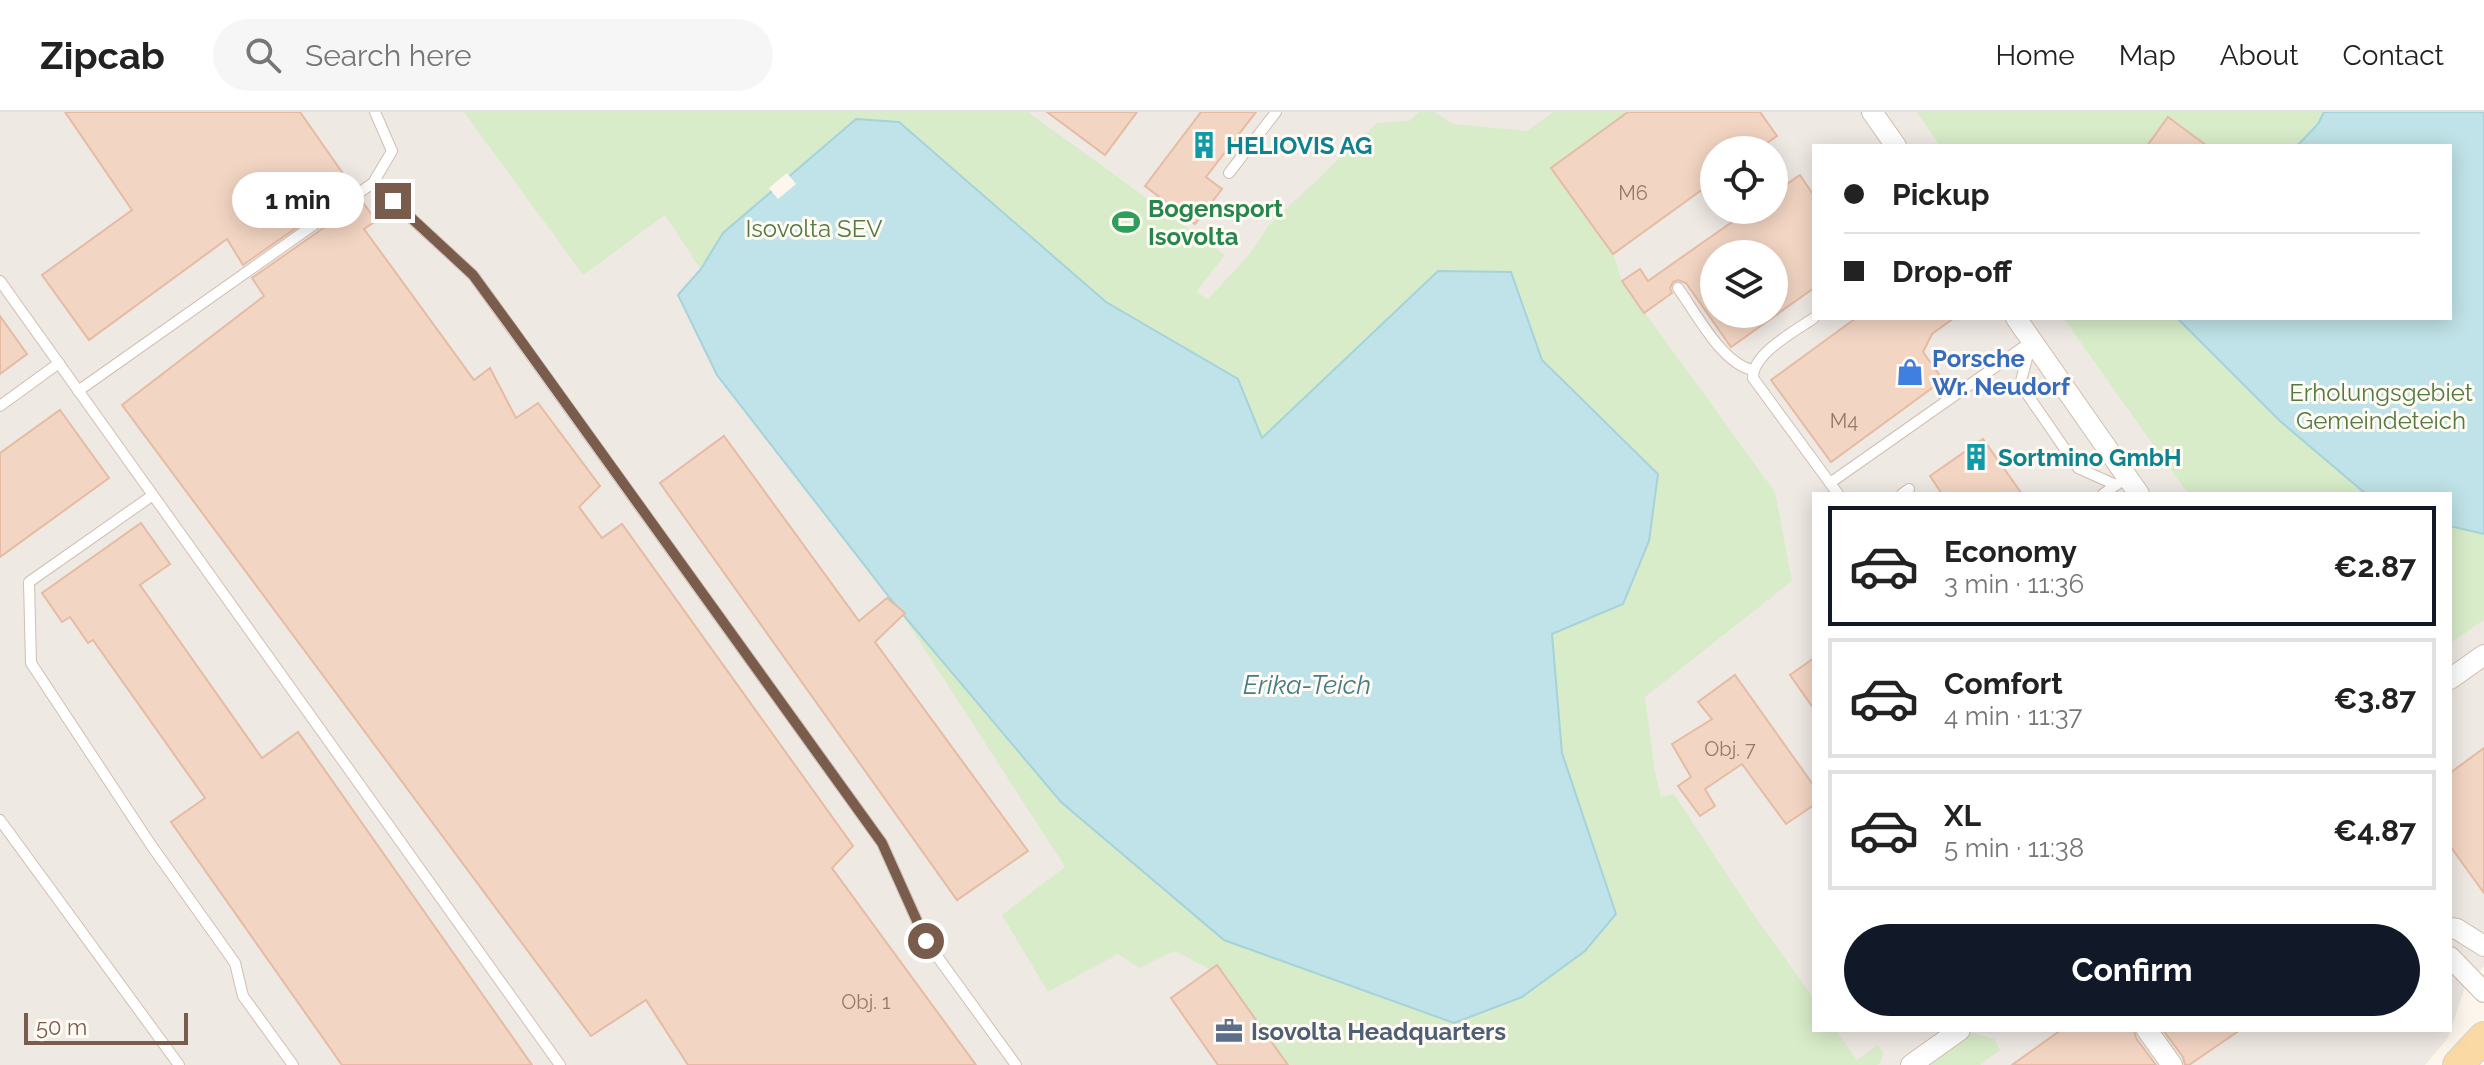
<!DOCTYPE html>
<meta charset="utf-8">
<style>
body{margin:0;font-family:Raleway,sans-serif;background:#f6f6f6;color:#222;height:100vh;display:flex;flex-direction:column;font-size:30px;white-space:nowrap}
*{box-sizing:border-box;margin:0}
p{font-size:26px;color:#767676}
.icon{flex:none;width:44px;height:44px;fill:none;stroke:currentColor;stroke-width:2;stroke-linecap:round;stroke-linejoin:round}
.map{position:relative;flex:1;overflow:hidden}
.side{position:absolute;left:1812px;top:380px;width:640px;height:540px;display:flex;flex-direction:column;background:#fff;border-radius:0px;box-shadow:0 4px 20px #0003}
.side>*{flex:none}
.banner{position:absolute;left:1812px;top:32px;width:640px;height:176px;border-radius:0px;box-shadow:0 4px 20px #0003;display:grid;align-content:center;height:176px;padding:0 32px;background:#fff}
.tools{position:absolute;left:1700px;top:24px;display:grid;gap:16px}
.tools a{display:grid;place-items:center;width:88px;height:88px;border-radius:50%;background:#fff;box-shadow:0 4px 20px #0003;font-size:40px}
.scale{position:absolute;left:24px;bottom:20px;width:164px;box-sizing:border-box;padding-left:8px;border:4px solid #7a5c4d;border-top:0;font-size:22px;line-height:28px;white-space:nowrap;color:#7a5c4d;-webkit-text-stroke:6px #fffaf3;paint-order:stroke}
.end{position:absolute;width:36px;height:36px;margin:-18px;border:10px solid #7a5c4d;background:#fff;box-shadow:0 0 0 4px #fff}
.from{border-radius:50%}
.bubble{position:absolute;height:56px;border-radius:28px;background:#fff;box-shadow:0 4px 20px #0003;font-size:26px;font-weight:700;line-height:56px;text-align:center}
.banner b{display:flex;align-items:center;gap:28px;height:76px;font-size:30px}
.banner b+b{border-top:2px solid #e0e0e0}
.banner i{width:20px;height:20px;background:#222}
ul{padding:14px 0 0;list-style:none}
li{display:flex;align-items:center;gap:24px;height:120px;margin:0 16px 12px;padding:0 16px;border:4px solid #e0e0e0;border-radius:0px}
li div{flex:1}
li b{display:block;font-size:30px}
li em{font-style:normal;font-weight:700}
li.on{border-color:#111827}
li>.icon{width:72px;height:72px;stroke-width:1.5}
.primary-button{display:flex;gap:16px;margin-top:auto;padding:16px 32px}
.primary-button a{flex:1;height:92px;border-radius:48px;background:#111827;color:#fff;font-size:32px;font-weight:700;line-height:92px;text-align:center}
header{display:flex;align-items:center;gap:48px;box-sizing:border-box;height:112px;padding:0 40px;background:#fff;border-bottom:2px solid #e0e0e0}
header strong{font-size:38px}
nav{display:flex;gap:44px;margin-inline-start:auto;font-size:28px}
.search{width:560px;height:72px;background:#f6f6f6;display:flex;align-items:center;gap:20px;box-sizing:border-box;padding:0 28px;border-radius:44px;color:#767676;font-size:30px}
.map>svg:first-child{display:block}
.industrial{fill:#efe9e4;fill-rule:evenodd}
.green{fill:#d8ecc9}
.water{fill:#bfe3e8;stroke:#a5d3da;stroke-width:2}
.pier{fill:#fdf6ec}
.building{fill:#f3d5c3;stroke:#e6bba3;stroke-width:2;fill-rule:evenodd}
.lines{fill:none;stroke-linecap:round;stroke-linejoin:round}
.service-casing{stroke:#d1beb0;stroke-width:12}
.minor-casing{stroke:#d1beb0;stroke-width:22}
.primary-casing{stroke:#dad1cd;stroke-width:32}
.service{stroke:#fff;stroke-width:10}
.minor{stroke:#fff;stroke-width:20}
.primary{stroke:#fbd9a5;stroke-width:30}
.route{stroke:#7a5c4d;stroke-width:10}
.labels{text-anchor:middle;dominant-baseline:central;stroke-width:6;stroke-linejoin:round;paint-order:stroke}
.number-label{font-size:20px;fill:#987a6a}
.culture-label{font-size:24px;font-weight:bold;fill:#0d838f;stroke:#fffaf3;text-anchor:start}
.leisure-label{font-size:24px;font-weight:bold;fill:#27864d;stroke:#fffaf3;text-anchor:start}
.park-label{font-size:24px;fill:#537a41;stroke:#fffaf3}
.shop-label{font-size:24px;font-weight:bold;fill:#366cbe;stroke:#fffaf3;text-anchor:start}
.service-label{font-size:24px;font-weight:bold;fill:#4e5e75;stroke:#fffaf3;text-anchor:start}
.water-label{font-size:26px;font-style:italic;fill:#437c86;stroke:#fffaf3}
</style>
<header>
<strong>Zipcab</strong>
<div class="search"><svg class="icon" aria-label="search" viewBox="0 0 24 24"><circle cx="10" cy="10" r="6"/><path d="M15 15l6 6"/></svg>Search here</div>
<nav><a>Home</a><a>Map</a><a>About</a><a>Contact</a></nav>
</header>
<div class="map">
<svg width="2484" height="953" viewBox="0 0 2484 953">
<rect width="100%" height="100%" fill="#fdf6ec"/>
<!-- industrial -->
<path class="industrial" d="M0,0H1916L1940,34H1814V206H2063L2188,382H1814V918H2450V532L2484,508V854L2464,878L2448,926L2425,953H0ZM1714,38H1774V98H1714ZM1714,142H1774V202H1714Z"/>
<!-- green -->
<g class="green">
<path d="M464,0H1028L1225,143L1196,180L1208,187L1250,142L1269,113L1377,11L1409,9L1419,0H1434L1453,12L1527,19L1553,0H1628L1551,56L1613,142L1622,169L1775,380L1792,469L1645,585L1655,660L1661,685L1674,682L1749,796L1814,887V918H1836L1857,948L1878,933L1883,941L1881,950L1877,953H1288L1226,866L1175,839L1139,856L1118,842L1048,880L1002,803L1065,755L900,499L1061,691L1454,911L1522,885L1585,839L1615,802L1562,641L1552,522L1624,492L1658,362L1542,248L1511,160L1438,159L1262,326L1238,267L1106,190L996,95L796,302L665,103L583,163Z"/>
<path d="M1916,0H2484V508L2450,532V382H2188L2063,206H2450V34H1940Z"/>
<path d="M1973,921L1994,927L2000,938L1980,953H1930Z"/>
</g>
<!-- water -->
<g class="water">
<path d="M2324,0H2484V422L2450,414V382H2366L2280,309L2177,206H2450V34H2297L2318,12Z"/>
<path d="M856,7L899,10L1106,190L1238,267L1262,326L1438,159L1511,160L1542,248L1658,362L1649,429L1623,492L1552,522L1562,641L1616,802L1585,839L1522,885L1454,911L1224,828L1061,690L900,499L717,263L678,183L701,157L723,121Z"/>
</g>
<!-- pier -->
<path class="pier" d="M787,61L796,72L778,87L769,76Z"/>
<!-- building -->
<g class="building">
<path d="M65,0H300L353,76L243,153L227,127L89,228L42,163L132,98Z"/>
<path d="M1047,0H1137L1105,43Z"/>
<path d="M1201,0H1256L1206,65L1222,77L1195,112L1145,74Z"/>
<path d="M1628,0H1760L1777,24L1757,38H1714V69L1613,142L1551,56Z"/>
<path d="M2168,5L2207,34H2147Z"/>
<path d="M1800,63L1814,84V176L1731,235L1686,171L1678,168L1673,170L1670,176L1672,181L1644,201L1622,169L1640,157L1648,169L1749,98H1774V81ZM1714,142H1774V202H1714Z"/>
<path d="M362,89L376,109L364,117L474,268L490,256L516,306L538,291L600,374L579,395L602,426L622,412L853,734L832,756L976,953H688L646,888L591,924L122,293L264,184L252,166Z"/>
<path d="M0,204L27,242L0,262Z"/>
<path d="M1856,206H1954L1932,222L1923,240L1943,268L1831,350L1771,268Z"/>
<path d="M60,298L109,366L0,445V341Z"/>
<path d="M724,324L859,509L887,486L905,501L875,530L1028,739L957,788L660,371Z"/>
<path d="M1983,327L2022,382H1942L1930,364Z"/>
<path d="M141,411L170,452L140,473L262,646L298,620L532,953H342L171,710L205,686L93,528L88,531L70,505L62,510L42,481Z"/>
<path d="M1814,546V597L1790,563Z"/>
<path d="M1735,563L1814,674V693L1786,712L1742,652L1705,677L1715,694L1700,704L1678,674L1691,665L1672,632L1712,607L1698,590Z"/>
<path d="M2484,636V781L2450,734V661Z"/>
<path d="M1217,853L1288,953H1218L1171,886Z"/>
<path d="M2061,918H2134L2136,926L2156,953H2012Z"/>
<path d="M2163,918H2240L2189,953H2185L2183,945Z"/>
</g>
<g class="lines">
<!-- service casing -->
<g class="service-casing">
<g id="service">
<path d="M1229,61L1276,0"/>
<path d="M373,71L392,39L375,0"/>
<path d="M0,169L560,953"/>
<path d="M1678,176C1696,201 1722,252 1753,258"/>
<path d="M1814,206C1795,219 1752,242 1753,266L1830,371L2032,229"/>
<path d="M2031,231L2021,269L2027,282L2078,356L2116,373"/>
<path d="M78,279L373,71L473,163L882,731L926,829L1016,953"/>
<path d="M0,294L59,251"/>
<path d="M1830,371L1838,382"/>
<path d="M1902,382L1909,377"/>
<path d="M2103,382L2119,371"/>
<path d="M153,383L29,470L31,551L151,733L235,851L243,884L293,953"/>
<path d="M0,708L179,953"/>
</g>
</g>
<!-- minor casing -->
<g class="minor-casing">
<g id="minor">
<path d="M1872,0L1896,34"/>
<path d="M2016,206L2139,382"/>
<path d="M2450,567L2484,543"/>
<path d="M2450,816L2457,817L2484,834"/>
<path d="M2450,845L2484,880"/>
<path d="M2147,918L2172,953"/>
<path d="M1911,953L1960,918"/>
</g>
</g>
<!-- primary casing -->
<g class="primary-casing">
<path id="primary" d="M2458,953L2484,925"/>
</g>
<!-- service -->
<use href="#service" class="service"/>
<!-- minor -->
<use href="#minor" class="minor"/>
<!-- primary -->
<use href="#primary" class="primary"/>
</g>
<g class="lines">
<!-- route -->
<path class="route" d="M393,89L473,163L511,215L882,731L926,829"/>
</g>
<!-- icons -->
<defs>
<g id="building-bare" transform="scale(2.16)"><path d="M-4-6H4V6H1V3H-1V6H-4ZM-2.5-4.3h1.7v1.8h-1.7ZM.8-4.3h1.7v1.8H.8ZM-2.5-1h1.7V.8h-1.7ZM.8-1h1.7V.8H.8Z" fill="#0f9aa8" stroke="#fffaf3" stroke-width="2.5" paint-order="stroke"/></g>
<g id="stadium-bare" transform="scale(2.16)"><path d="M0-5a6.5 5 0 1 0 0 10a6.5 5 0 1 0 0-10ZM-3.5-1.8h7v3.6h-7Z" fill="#2e9e5b" stroke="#fffaf3" stroke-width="2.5" paint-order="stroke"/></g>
<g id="shop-bare" transform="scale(2.16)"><path d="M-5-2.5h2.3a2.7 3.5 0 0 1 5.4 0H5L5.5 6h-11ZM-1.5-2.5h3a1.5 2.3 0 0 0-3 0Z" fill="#3f7fe0" stroke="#fffaf3" stroke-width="2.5" paint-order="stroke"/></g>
<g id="office-bare" transform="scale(2.16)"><path d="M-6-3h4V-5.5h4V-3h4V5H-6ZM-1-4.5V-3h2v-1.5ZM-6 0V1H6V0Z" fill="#5c6f8a" stroke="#fffaf3" stroke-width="2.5" paint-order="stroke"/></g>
</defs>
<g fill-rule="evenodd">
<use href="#building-bare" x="1204" y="33"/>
<use href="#stadium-bare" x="1126" y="110"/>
<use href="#shop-bare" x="1910" y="260"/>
<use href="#building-bare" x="1976" y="345"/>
<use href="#office-bare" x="1229" y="919"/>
</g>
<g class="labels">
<!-- number labels -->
<g class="number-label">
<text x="1633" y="81">M6</text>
<text x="1844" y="309">M4</text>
<text x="1730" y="637">Obj. 7</text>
<text x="866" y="890">Obj. 1</text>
</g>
<!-- culture labels -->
<g class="culture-label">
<text x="1226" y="33">HELIOVIS AG</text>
<text x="1998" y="345">Sortmino GmbH</text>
</g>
<!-- leisure labels -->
<g class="leisure-label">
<text x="1148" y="96">Bogensport<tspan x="1148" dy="28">Isovolta</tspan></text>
</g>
<!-- park labels -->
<g class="park-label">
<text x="814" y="116">Isovolta SEV</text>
<text x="2381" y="280">Erholungsgebiet<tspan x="2381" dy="28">Gemeindeteich</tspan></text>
</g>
<!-- shop labels -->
<g class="shop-label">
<text x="1932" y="246">Porsche<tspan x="1932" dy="28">Wr. Neudorf</tspan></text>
</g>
<!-- service labels -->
<g class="service-label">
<text x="1251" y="919">Isovolta Headquarters</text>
</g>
<!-- water labels -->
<g class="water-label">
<text x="1307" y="573">Erika-Teich</text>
</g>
</g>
</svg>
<div class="tools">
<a><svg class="icon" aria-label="locate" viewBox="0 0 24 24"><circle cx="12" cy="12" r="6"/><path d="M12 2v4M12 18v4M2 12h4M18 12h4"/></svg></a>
<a><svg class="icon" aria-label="layers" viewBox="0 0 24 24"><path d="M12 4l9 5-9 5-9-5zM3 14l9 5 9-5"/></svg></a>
</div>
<div class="scale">50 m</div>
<i class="end from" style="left:926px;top:829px"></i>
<i class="end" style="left:393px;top:89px"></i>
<div class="bubble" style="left:232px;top:60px;width:132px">1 min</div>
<div class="banner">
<b><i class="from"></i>Pickup</b>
<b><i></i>Drop-off</b>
</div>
<section class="side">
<ul>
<li class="on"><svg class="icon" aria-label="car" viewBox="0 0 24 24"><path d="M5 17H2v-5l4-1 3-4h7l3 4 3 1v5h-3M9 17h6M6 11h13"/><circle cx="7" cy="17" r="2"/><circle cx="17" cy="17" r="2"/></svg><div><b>Economy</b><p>3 min · 11:36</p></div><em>€2.87</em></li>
<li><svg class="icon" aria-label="car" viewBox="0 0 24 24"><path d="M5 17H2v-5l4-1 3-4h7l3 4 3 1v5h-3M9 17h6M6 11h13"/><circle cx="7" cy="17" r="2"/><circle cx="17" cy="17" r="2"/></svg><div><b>Comfort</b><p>4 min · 11:37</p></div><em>€3.87</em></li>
<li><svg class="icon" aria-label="car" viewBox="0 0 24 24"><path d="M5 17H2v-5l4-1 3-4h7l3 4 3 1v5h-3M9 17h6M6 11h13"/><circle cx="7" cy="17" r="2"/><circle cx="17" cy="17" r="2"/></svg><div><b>XL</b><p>5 min · 11:38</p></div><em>€4.87</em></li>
</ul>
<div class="primary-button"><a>Confirm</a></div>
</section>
</div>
